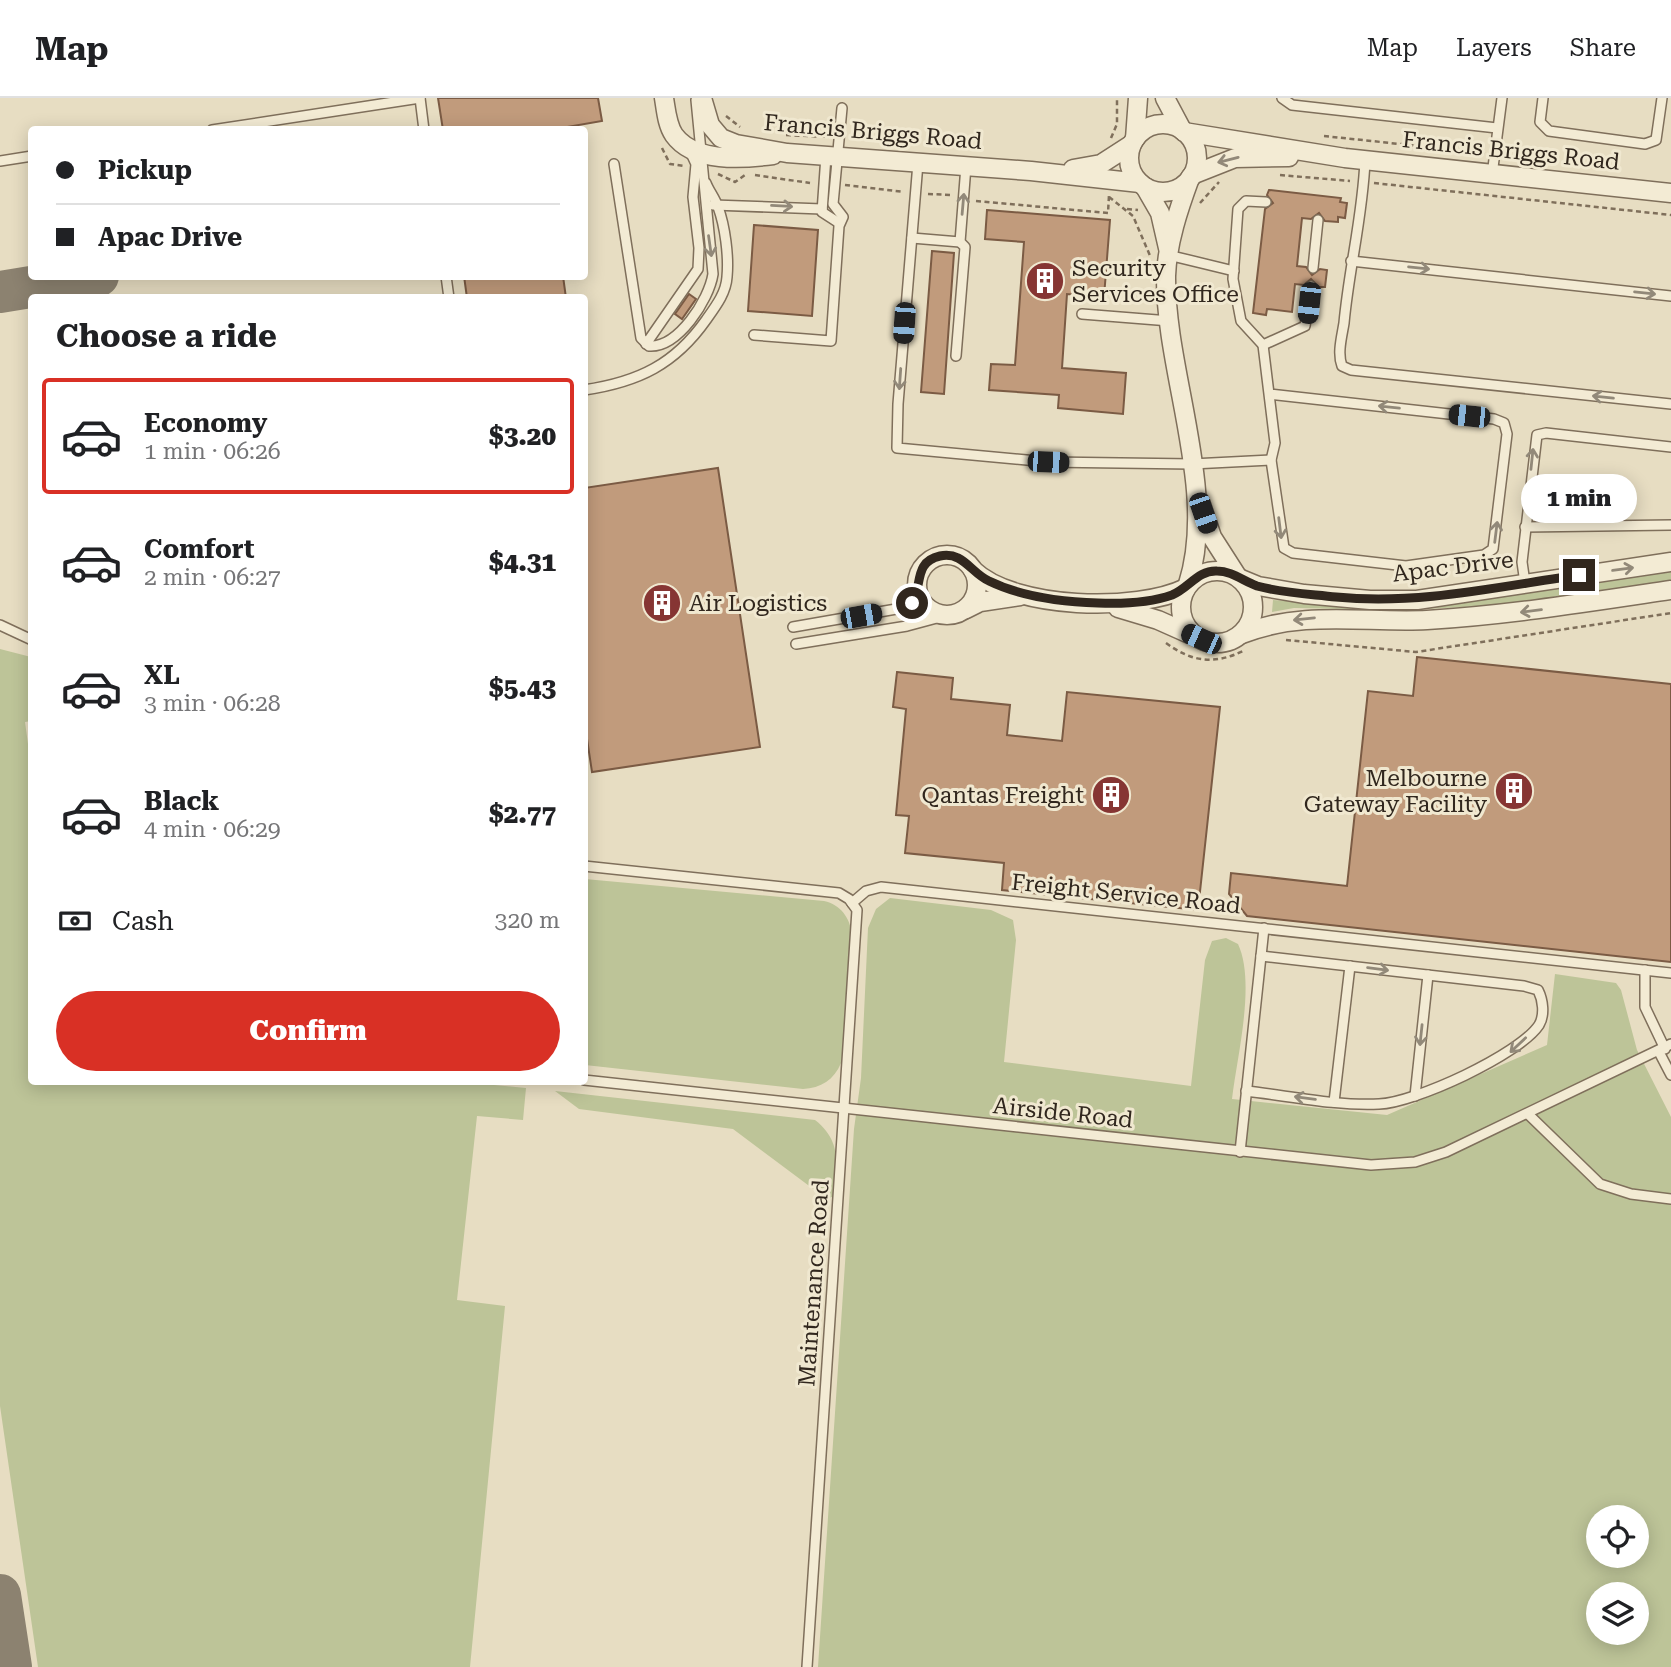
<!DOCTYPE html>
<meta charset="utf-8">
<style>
body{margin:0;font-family:"Roboto Serif",serif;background:#f2f2f2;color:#202124;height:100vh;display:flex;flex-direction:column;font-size:26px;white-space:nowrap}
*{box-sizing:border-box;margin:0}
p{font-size:23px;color:#757577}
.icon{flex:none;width:38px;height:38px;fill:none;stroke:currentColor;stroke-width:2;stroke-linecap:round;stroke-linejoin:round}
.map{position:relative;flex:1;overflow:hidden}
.sheet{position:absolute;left:28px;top:196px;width:560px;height:791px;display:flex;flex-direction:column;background:#fff;border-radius:7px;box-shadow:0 4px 18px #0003}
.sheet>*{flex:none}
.guide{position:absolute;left:28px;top:28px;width:560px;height:154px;border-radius:7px;box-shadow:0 4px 18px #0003;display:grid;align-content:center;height:154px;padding:0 28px;background:#fff}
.fabs{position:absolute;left:1586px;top:1407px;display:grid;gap:14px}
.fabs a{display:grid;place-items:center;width:63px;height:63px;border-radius:50%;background:#fff;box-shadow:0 4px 18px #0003;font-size:35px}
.end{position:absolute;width:32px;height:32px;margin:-16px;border:9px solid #31271e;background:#fff;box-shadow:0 0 0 4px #fff}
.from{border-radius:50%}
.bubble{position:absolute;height:49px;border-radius:24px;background:#fff;box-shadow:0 4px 18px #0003;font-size:23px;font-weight:800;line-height:49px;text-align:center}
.car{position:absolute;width:21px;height:42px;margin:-21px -10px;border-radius:9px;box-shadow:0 0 5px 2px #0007;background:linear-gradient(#222 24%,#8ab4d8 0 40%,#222 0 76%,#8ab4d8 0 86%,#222 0)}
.guide b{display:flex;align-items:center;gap:24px;height:66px;font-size:26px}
.guide b+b{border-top:2px solid #e0e0e0}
.guide i{width:18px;height:18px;background:#202124}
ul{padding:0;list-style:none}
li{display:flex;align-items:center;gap:21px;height:116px;margin:0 14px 10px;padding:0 14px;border:4px solid transparent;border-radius:7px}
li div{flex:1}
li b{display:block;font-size:26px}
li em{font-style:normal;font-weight:800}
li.selected{border-color:#d93025}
li>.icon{width:63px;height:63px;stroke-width:1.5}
h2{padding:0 28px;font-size:32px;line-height:84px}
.pay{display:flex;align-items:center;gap:18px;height:77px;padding:0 28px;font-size:26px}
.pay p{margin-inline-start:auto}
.action{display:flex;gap:14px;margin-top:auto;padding:14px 28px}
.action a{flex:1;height:80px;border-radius:42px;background:#d93025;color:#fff;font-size:28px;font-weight:800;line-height:80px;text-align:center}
header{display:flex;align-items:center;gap:42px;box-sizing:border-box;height:98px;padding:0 35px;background:#fff;border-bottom:2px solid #e0e0e0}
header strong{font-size:33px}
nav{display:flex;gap:38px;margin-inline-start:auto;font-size:24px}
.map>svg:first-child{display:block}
.green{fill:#bdc498;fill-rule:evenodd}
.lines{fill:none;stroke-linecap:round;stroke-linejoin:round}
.taxiway{stroke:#8c8270;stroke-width:42}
.building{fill:#c19b7c;stroke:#7b5b44;stroke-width:2}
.service-casing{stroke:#7f6f5b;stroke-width:12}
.minor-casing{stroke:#7f6f5b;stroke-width:21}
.path{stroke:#7f6f5b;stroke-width:2.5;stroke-dasharray:5 3.5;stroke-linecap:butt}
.service{stroke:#f3ebd4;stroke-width:9}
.minor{stroke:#f3ebd4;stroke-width:18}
.oneway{stroke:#928979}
.route{stroke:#31271e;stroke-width:9}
.labels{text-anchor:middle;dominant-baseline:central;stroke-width:6;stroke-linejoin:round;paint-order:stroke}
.street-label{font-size:23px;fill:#31271e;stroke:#f0e8d0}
.poi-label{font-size:23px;fill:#31271e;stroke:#f0e8d0;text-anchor:start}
</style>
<header>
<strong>Map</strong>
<nav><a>Map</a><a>Layers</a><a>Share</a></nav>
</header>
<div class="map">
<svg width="1671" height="1569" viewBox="0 0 1671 1569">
<rect width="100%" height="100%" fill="#e7ddc2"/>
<!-- green -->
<g class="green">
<path d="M1671,472V483L1502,507L1405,512L1294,510L1272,514L1273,502L1381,510Z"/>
<path d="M0,551L31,559V623L25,624L32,675V984H463L526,990L523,1022L477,1018L457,1202L505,1208L470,1569H38L0,1308Z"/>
<path d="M585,781L824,803C841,807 849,819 852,835C850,863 851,944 841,965C834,982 821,990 803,991L585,967Z"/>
<path d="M890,800L991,812L1013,822L1016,842L1004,964L1191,988L1205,862L1212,843L1226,840L1238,846C1256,885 1237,958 1232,1001L1387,1017L1547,947L1555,876L1616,885L1621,892L1637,952L1671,1019V1569H818L854,1031L861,980L868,830L876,811ZM1598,1419H1636V1458H1598ZM1598,1496H1636V1535H1598Z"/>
<path d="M555,993L815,1022C842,1043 837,1067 835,1098L829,1100L820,1096L733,1031L579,1011Z"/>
</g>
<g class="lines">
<!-- taxiway -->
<g class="taxiway">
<path d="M0,194L98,178"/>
<path d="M0,1497L11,1569"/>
</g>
</g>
<!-- building -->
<g class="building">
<path d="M438,0H598L602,23L550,32H443Z"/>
<path d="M1269,92L1341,100L1340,104L1347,105L1345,120L1338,119V124L1325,123L1319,115L1311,121L1302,120L1297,168L1306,169L1312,177L1320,171L1327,172L1325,189H1318L1311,181L1304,187L1295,186L1292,214L1267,211L1266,217L1253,215L1265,111L1273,105L1267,97Z"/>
<path d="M987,112L1110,122L1104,199L1067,196L1062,270L1126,275L1123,316L1058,310L1059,297L989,292L991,266L1015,267L1024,144L985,141Z"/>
<path d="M754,127L818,132L812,218L748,213Z"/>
<path d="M932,153L954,155L944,296L921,294Z"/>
<path d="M464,178H563L566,200H467Z"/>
<path d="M689,196L696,201L682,221L675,216Z"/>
<path d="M718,370L760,649L592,674L584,621V390Z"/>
<path d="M1417,559L1671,586V864L1247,818L1229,796L1231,775L1347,788L1368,593L1413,598Z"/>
<path d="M897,574L953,580L951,601L1010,607L1007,637L1062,643L1067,594L1220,609L1198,812L1002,792L1004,765L905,755L909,718L896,717L906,611L893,609Z"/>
</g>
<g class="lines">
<!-- service casing -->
<g class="service-casing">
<g id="service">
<path d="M420,0L424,32"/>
<path d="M1282,0L1292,7L1497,30"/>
<path d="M1543,0L1540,24L1549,33L1645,46L1656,42L1662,0"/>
<path d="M212,32L420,0"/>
<path d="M826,58L822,114L839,125"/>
<path d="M1365,62C1363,117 1349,170 1344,225C1342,238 1337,255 1342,268L1351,272L1671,306"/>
<path d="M0,63L32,58"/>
<path d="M918,65L898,306L897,350L1048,364L1192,366L1271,362"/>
<path d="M614,66L641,240L649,248C678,250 709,202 713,176L696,2"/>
<path d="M1492,77L1502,0"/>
<path d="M1266,104L1246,103L1238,111L1233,181L1241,223L1263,247L1275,345L1271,362L1284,450L1293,455L1406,468L1484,457L1493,451L1507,336L1504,325L1494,321L1269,296"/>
<path d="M713,107L822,111"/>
<path d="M912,140L960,144"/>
<path d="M1168,157L1234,173"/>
<path d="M1351,163L1671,198"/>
<path d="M1313,170L1318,122"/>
<path d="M446,178L449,200"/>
<path d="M1082,216L1170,223"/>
<path d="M754,237L831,243L839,128L843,119L833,106L842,10"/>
<path d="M646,246L698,171L699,150L693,99L696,66L690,53"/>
<path d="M1263,247L1305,228L1311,188"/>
<path d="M956,258L965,149L960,144L966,68"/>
<path d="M584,292C639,284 675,266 706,222C716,208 726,195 727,179C729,158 725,128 718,109C715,100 709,93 706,85"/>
<path d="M1525,429L1671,427"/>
<path d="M1525,485L1522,464L1537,337L1546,335L1671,349"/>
<path d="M0,527L32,542"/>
<path d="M793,529L902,510L915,501L917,490"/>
<path d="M796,546L907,528L948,517"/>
<path d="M584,768L839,795L849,801L857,812L807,1569"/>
<path d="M852,805L866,793L881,789L1671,875"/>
<path d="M1645,872V909L1665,951"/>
<path d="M1659,954L1671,977"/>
<path d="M584,982L1371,1067L1415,1064L1446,1054L1671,946"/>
<path d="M1246,993C1290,998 1335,1008 1379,1006C1414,1005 1519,957 1539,927C1545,917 1543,902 1538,892L1524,888L1261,858"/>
<path d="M1415,998L1428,877"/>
<path d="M1334,1004L1350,868"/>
<path d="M1528,1016L1600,1086L1631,1096L1671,1101"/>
<path d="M1240,1054L1264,830"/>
</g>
</g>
<!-- minor casing -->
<g class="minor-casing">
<g id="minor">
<path d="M664,0C666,12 667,27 674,37C694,65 743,61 773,57"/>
<path d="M702,0L710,27L721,40L736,46L787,55L1031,73L1140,85"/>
<path d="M1165,0L1182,32"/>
<circle cx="1163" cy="60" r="34"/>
<path d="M1184,34L1345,60L1671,95"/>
<path d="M1135,41L1138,0"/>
<path d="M1073,71L1101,66L1132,46"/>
<path d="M1192,77L1235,60L1289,59"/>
<path d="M1145,89L1160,115L1168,150"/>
<path d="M1200,404L1212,439L1237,478"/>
<circle cx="947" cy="487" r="30"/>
<path d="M973,472C1015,512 1137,514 1186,490"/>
<circle cx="1217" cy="509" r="36"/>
<path d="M1241,481L1258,488L1304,496L1370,502H1417L1671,464"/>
<path d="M1188,486C1218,391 1165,275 1166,178C1167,145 1179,110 1190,80"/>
<path d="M1118,510L1158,522L1194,538"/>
<path d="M966,511L980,504L1020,498"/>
<path d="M1242,536C1302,512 1364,525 1427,522C1509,517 1590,504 1671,492"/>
</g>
</g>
<!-- path -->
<g class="path">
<path d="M726,18L740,29"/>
<path d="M786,37L829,39"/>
<path d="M1324,38L1485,55"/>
<path d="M1111,40L1117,26V0"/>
<path d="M662,50L670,66L684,68"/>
<path d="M718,76L735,84L745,77"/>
<path d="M755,77L810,85"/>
<path d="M1280,77L1350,83"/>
<path d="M1374,85L1671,117"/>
<path d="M845,87L904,94"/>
<path d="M928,96L953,97"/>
<path d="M1109,99L1133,118L1151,160"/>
<path d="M976,103L1108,115L1109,97"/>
<path d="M1200,105L1219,84"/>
<path d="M1127,111L1138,112"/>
<path d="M1286,542L1416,554L1671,515"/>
<path d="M1166,545C1192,564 1214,567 1243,553"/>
</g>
<!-- service -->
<use href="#service" class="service"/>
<!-- minor -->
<use href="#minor" class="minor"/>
</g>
<!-- one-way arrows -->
<defs><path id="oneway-shaft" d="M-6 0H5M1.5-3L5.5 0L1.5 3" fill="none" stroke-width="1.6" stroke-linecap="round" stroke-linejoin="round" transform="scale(1.75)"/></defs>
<g class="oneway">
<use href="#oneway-shaft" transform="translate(1228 62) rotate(166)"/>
<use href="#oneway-shaft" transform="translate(963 106) rotate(-85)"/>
<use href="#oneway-shaft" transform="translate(782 108) rotate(3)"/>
<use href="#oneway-shaft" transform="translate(710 148) rotate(82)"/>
<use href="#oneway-shaft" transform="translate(1419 170) rotate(6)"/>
<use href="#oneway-shaft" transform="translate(1645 195) rotate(6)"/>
<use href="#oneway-shaft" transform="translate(900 281) rotate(94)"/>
<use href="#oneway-shaft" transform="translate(1603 299) rotate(-174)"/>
<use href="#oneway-shaft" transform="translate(1389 309) rotate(-174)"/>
<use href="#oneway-shaft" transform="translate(1532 361) rotate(-84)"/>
<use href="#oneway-shaft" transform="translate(1280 430) rotate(83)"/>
<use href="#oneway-shaft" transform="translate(1496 434) rotate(-83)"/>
<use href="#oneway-shaft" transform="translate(1623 471) rotate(-8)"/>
<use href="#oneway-shaft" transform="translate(1531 513) rotate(173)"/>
<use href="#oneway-shaft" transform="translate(1304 521) rotate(174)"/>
<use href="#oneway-shaft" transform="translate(1378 871) rotate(7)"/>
<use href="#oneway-shaft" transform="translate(1421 937) rotate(96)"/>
<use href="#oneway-shaft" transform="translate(1518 947) rotate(137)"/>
<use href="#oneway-shaft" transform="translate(1305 1000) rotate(-173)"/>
</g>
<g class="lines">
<!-- route -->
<path class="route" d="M912,505C923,488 913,464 940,458C963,453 971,475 989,483C1022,499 1062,504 1098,505C1122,506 1149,505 1172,497C1189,490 1198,472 1217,473C1232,473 1243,483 1257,488C1282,495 1310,496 1336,499C1419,507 1496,489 1579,477"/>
</g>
<!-- icons -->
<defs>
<g id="building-disc" transform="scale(2.0125)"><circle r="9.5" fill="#863533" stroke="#f0e8d0"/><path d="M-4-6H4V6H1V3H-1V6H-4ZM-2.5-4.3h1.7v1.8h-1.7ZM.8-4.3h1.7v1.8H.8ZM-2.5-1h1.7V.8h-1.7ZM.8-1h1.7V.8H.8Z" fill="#fff"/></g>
</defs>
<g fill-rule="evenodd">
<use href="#building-disc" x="1045" y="183"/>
<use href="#building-disc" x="662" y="505"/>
<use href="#building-disc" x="1514" y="693"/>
<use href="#building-disc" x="1111" y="697"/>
</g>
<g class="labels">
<!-- street labels -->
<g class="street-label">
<text transform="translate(873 34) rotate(5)">Francis Briggs Road</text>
<text transform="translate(1511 53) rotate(6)">Francis Briggs Road</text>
<text transform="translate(1453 469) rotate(-7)">Apac Drive</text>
<text transform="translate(1126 796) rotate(6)">Freight Service Road</text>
<text transform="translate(1063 1015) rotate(6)">Airside Road</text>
<text transform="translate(814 1185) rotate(-86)">Maintenance Road</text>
</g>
<!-- poi labels -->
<g class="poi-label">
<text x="1072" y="170">Security<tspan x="1072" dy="26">Services Office</tspan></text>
<text x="689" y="505">Air Logistics</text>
<text x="1487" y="680" text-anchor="end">Melbourne<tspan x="1487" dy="26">Gateway Facility</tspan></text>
<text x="1084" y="697" text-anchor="end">Qantas Freight</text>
</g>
</g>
</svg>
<div class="fabs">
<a><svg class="icon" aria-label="locate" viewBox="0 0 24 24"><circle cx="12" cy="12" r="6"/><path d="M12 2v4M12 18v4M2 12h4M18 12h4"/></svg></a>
<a><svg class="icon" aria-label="layers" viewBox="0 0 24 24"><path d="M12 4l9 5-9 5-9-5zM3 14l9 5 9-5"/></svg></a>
</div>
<i class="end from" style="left:912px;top:505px"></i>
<i class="end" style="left:1579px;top:477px"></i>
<div class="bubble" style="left:1521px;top:376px;width:116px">1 min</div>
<i class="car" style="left:1309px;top:205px;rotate:186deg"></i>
<i class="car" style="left:904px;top:225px;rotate:184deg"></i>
<i class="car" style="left:1469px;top:318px;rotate:276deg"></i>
<i class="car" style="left:1048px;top:364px;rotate:92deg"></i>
<i class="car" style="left:1203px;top:415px;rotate:161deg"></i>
<i class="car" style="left:861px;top:518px;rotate:80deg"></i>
<i class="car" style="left:1201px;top:541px;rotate:294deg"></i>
<div class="guide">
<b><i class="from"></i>Pickup</b>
<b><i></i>Apac Drive</b>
</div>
<section class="sheet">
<h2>Choose a ride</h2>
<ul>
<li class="selected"><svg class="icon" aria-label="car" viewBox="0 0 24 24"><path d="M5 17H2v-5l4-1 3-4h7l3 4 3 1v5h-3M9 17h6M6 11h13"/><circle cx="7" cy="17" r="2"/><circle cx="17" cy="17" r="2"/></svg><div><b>Economy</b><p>1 min · 06:26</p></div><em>$3.20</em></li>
<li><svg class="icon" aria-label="car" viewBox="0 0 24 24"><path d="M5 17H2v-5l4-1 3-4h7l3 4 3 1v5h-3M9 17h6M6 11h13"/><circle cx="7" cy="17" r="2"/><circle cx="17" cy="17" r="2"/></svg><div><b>Comfort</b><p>2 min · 06:27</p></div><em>$4.31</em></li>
<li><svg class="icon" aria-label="car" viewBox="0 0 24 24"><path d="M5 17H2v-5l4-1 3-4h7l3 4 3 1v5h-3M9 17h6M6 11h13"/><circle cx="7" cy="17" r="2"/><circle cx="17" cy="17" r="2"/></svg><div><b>XL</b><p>3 min · 06:28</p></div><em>$5.43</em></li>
<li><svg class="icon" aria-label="car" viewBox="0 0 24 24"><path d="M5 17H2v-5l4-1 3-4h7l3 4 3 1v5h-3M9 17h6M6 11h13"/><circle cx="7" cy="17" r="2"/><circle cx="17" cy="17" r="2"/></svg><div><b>Black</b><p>4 min · 06:29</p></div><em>$2.77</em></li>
</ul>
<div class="pay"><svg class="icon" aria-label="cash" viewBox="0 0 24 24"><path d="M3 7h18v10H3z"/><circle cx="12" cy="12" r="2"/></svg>Cash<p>320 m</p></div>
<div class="action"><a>Confirm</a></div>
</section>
</div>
